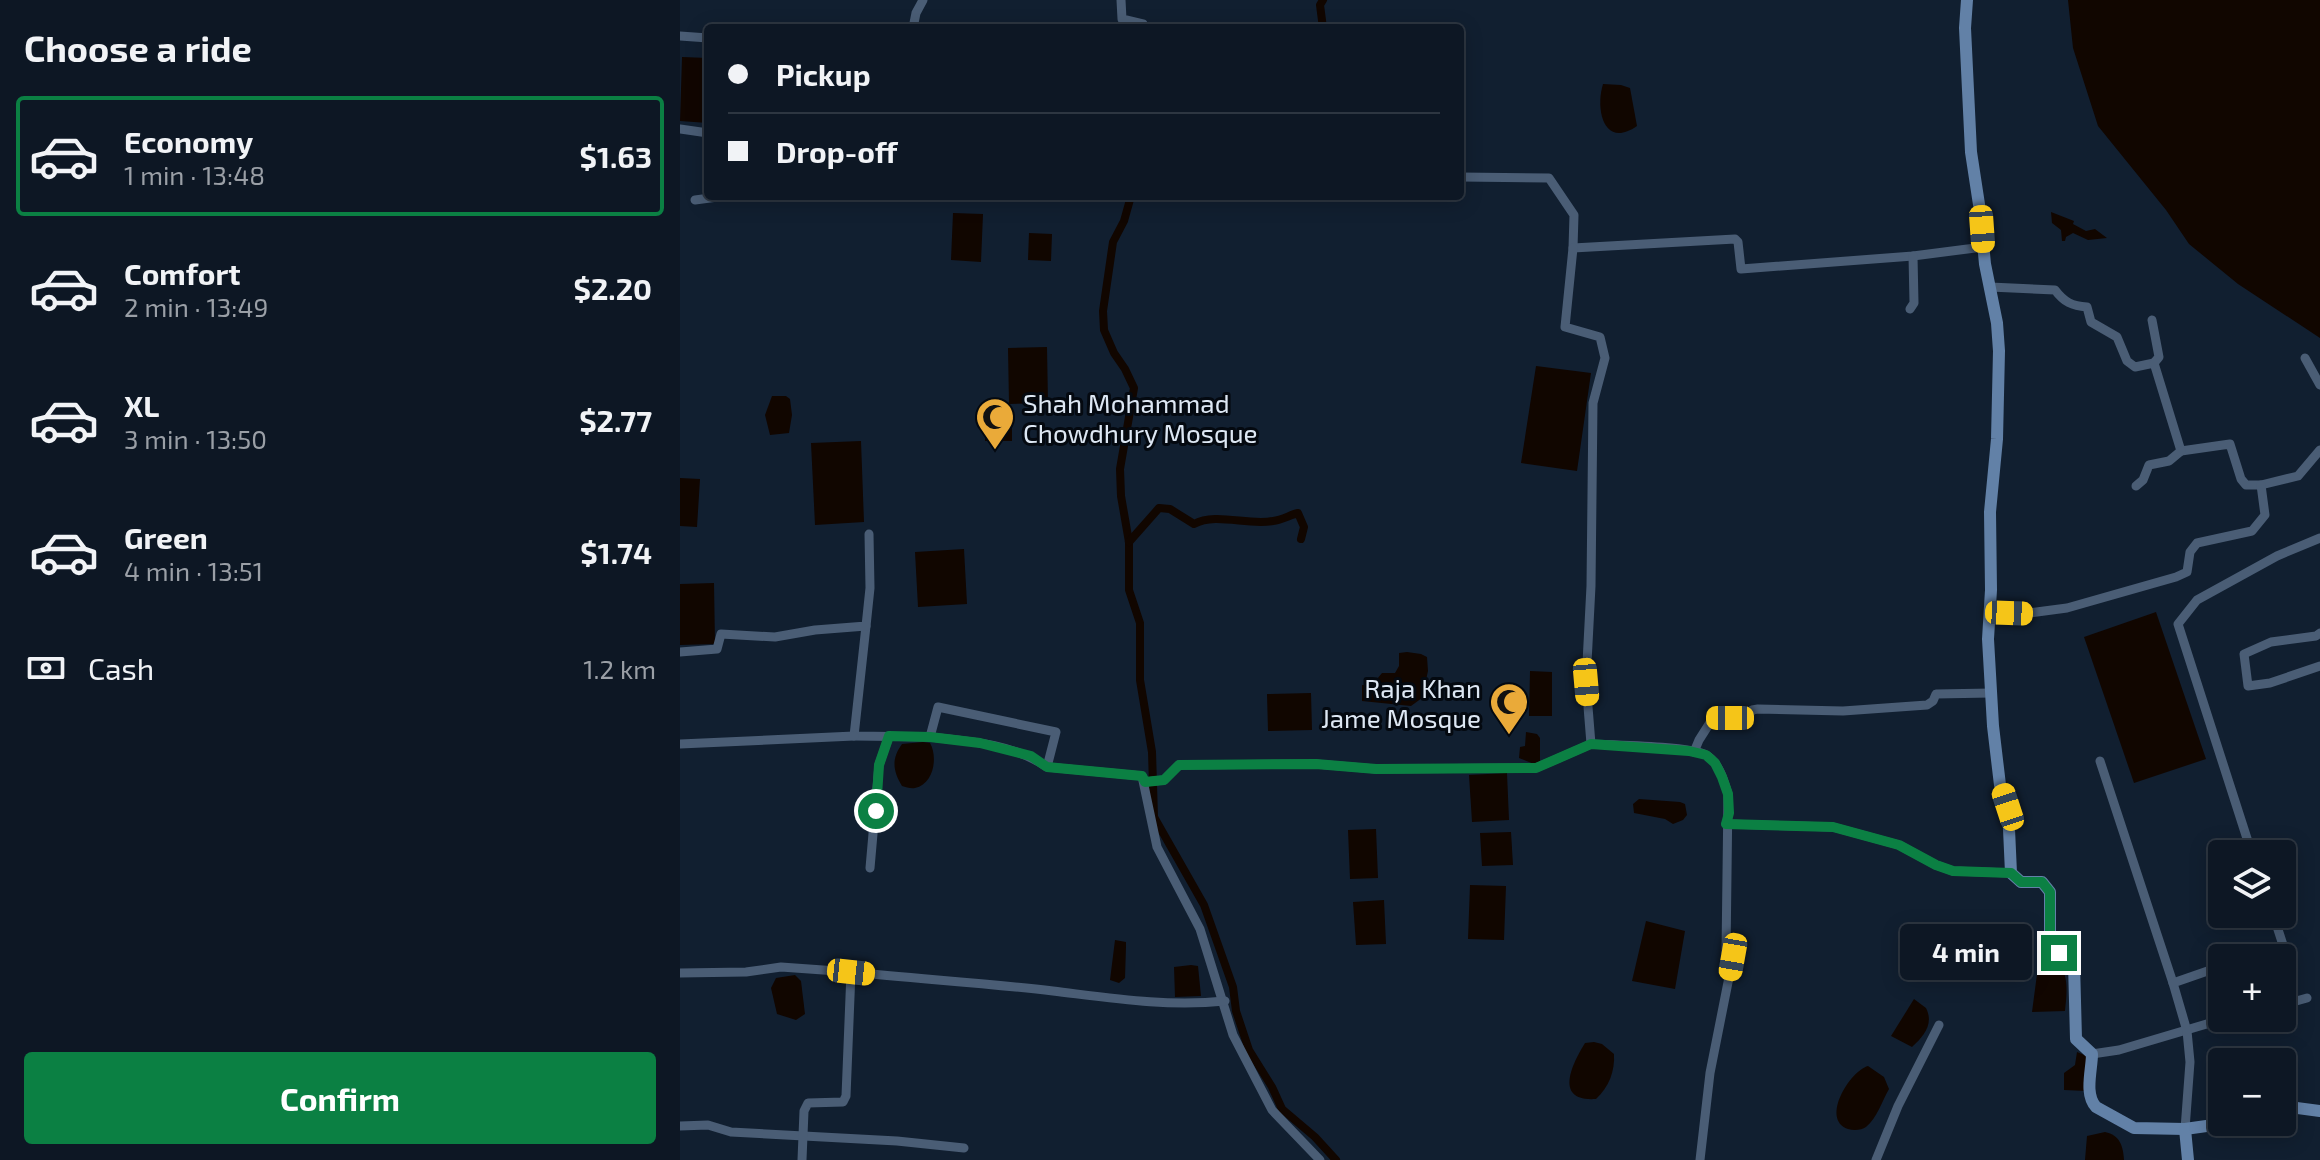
<!DOCTYPE html>
<meta charset="utf-8">
<style>
body{margin:0;font-family:"Exo 2",sans-serif;background:#1b2431;color:#f1f3f6;height:100vh;display:flex;flex-direction:column;font-size:30px;white-space:nowrap}
*{box-sizing:border-box;margin:0}
p{font-size:26px;color:#9a9fa6}
.icon{flex:none;width:44px;height:44px;fill:none;stroke:currentColor;stroke-width:2;stroke-linecap:round;stroke-linejoin:round}
.map{position:relative;flex:1;overflow:hidden}
.panel{display:flex;flex-direction:column;background:#0d1724;width:680px}
.panel>*{flex:none}
.hud{position:absolute;left:24px;top:24px;width:760px;height:176px;border-radius:8px;box-shadow:0 4px 20px #0003,0 0 0 2px #2d3641;display:grid;align-content:center;height:176px;padding:0 24px;background:#0d1724}
.fabs{position:absolute;left:1528px;top:840px;display:grid;gap:16px}
.fabs a{display:grid;place-items:center;width:88px;height:88px;border-radius:8px;background:#0d1724;box-shadow:0 4px 20px #0003,0 0 0 2px #2d3641;font-size:40px}
.end{position:absolute;width:36px;height:36px;margin:-18px;border:10px solid #0b8043;background:#fff;box-shadow:0 0 0 4px #fff}
.from{border-radius:50%}
.bubble{position:absolute;height:56px;border-radius:8px;background:#0d1724;box-shadow:0 4px 20px #0003,0 0 0 2px #2d3641;font-size:26px;font-weight:700;line-height:56px;text-align:center}
.car{position:absolute;width:24px;height:48px;margin:-24px -12px;border-radius:10px;box-shadow:0 0 6px 2px #0007;background:linear-gradient(#f5c518 24%,#345 0 40%,#f5c518 0 76%,#345 0 86%,#f5c518 0)}
.hud b{display:flex;align-items:center;gap:28px;height:76px;font-size:30px}
.hud b+b{border-top:2px solid #2d3641}
.hud i{width:20px;height:20px;background:#f1f3f6}
ul{padding:0;list-style:none}
li{display:flex;align-items:center;gap:24px;height:120px;margin:0 16px 12px;padding:0 8px;border:4px solid transparent;border-radius:8px}
li div{flex:1}
li b{display:block;font-size:30px}
li em{font-style:normal;font-weight:700}
li.active{border-color:#0b8043}
li>.icon{width:72px;height:72px;stroke-width:1.5}
h2{padding:0 24px;font-size:36px;line-height:96px}
.pay{display:flex;align-items:center;gap:20px;height:88px;padding:0 24px;font-size:30px}
.pay p{margin-inline-start:auto}
.button{display:flex;gap:16px;margin-top:auto;padding:16px 24px}
.button a{flex:1;height:92px;border-radius:8px;background:#0b8043;color:#fff;font-size:32px;font-weight:700;line-height:92px;text-align:center}
main{display:flex;flex:1;min-height:0}
.map>svg:first-child{display:block}
.water{fill:#110600}
.lines{fill:none;stroke-linecap:round;stroke-linejoin:round}
.canal{stroke:#110600;stroke-width:8}
.street{stroke:#4a5d75;stroke-width:9}
.secondary{stroke:#6281a7;stroke-width:12}
.route{stroke:#0b8043;stroke-width:10}
.labels{text-anchor:middle;dominant-baseline:central;stroke-width:6;stroke-linejoin:round;paint-order:stroke}
.poi-label{font-size:26px;fill:#dde7f3;stroke:#040910;text-anchor:start}
</style>
<main>
<section class="panel">
<h2>Choose a ride</h2>
<ul>
<li class="active"><svg class="icon" aria-label="car" viewBox="0 0 24 24"><path d="M5 17H2v-5l4-1 3-4h7l3 4 3 1v5h-3M9 17h6M6 11h13"/><circle cx="7" cy="17" r="2"/><circle cx="17" cy="17" r="2"/></svg><div><b>Economy</b><p>1 min · 13:48</p></div><em>$1.63</em></li>
<li><svg class="icon" aria-label="car" viewBox="0 0 24 24"><path d="M5 17H2v-5l4-1 3-4h7l3 4 3 1v5h-3M9 17h6M6 11h13"/><circle cx="7" cy="17" r="2"/><circle cx="17" cy="17" r="2"/></svg><div><b>Comfort</b><p>2 min · 13:49</p></div><em>$2.20</em></li>
<li><svg class="icon" aria-label="car" viewBox="0 0 24 24"><path d="M5 17H2v-5l4-1 3-4h7l3 4 3 1v5h-3M9 17h6M6 11h13"/><circle cx="7" cy="17" r="2"/><circle cx="17" cy="17" r="2"/></svg><div><b>XL</b><p>3 min · 13:50</p></div><em>$2.77</em></li>
<li><svg class="icon" aria-label="car" viewBox="0 0 24 24"><path d="M5 17H2v-5l4-1 3-4h7l3 4 3 1v5h-3M9 17h6M6 11h13"/><circle cx="7" cy="17" r="2"/><circle cx="17" cy="17" r="2"/></svg><div><b>Green</b><p>4 min · 13:51</p></div><em>$1.74</em></li>
</ul>
<div class="pay"><svg class="icon" aria-label="cash" viewBox="0 0 24 24"><path d="M3 7h18v10H3z"/><circle cx="12" cy="12" r="2"/></svg>Cash<p>1.2 km</p></div>
<div class="button"><a>Confirm</a></div>
</section>
<div class="map">
<svg width="1640" height="1160" viewBox="0 0 1640 1160">
<rect width="100%" height="100%" fill="#111f30"/>
<!-- water -->
<g class="water">
<path d="M1388,0H1640V338L1558,284L1509,244L1486,210L1418,126L1393,48Z"/>
<path d="M2,57L28,58V123L0,121Z"/>
<path d="M923,84L941,85L950,88L957,126C924,149 915,110 923,84Z"/>
<path d="M1371,212L1394,221L1393,224L1406,231L1415,229L1427,238L1408,240L1393,233L1386,237L1385,241H1382L1381,230L1372,223Z"/>
<path d="M273,213L303,214L301,262L271,260Z"/>
<path d="M349,233L372,234L371,261L348,260Z"/>
<path d="M367,347L368,403L329,404L328,348Z"/>
<path d="M856,366L911,373L897,471L841,463Z"/>
<path d="M92,396H106L110,399L112,415L109,433L90,435L85,415Z"/>
<rect x="305" y="413" width="27" height="28"/>
<path d="M181,441L184,522L135,525L131,443Z"/>
<path d="M0,478L20,479L17,527L0,526Z"/>
<path d="M284,549L287,604L238,607L235,552Z"/>
<path d="M34,583L35,644L0,645V584Z"/>
<path d="M1476,612L1526,759L1454,783L1404,637Z"/>
<path d="M727,652L741,654L747,657L748,671L742,698L731,706L682,701V685H692L702,673H715L719,666V653Z"/>
<path d="M850,671L872,672V716H849Z"/>
<path d="M631,693L632,730L588,731L587,694Z"/>
<path d="M846,732L857,734L860,738V761L854,764L839,758L840,747L845,746Z"/>
<path d="M243,742L250,743C258,757 254,784 235,788C231,789 226,787 222,786C213,771 211,759 222,744Z"/>
<path d="M827,773L829,820L792,822L789,775Z"/>
<path d="M959,799L1000,802L1005,804L1007,815L1003,820L993,824L985,819L954,813L953,804Z"/>
<path d="M696,829L698,878L670,879L668,830Z"/>
<path d="M831,832L833,865L802,866L800,833Z"/>
<path d="M790,885L826,886L824,940L788,939Z"/>
<path d="M704,900L706,944L676,945L673,902Z"/>
<path d="M966,921L1005,931L995,989L952,981Z"/>
<path d="M435,940L446,942V946L445,978L439,983L430,980Z"/>
<path d="M1359,959L1378,961C1389,976 1387,993 1385,1011L1352,1012Z"/>
<path d="M511,965L518,966L521,996L495,997L494,967Z"/>
<path d="M115,975L121,981L125,1014L116,1020L97,1014L91,988L96,978Z"/>
<path d="M1234,999L1246,1008C1254,1024 1244,1036 1232,1047L1211,1036Z"/>
<path d="M914,1042L922,1044L934,1054C935,1071 929,1087 916,1099C873,1102 892,1064 905,1043Z"/>
<path d="M1397,1052L1409,1057L1406,1091L1384,1090V1073L1395,1065Z"/>
<path d="M1188,1066L1204,1077L1209,1089C1202,1101 1197,1118 1186,1127C1182,1130 1174,1131 1168,1129C1140,1119 1170,1071 1188,1066Z"/>
<path d="M1425,1132C1440,1135 1443,1146 1444,1160H1405L1407,1136Z"/>
</g>
<g class="lines">
<!-- canal -->
<g class="canal">
<path d="M643,0L640,5L643,28"/>
<path d="M451,196L444,221L433,242L423,311L424,330L434,353L445,369L454,388L440,469L441,496L449,542V590L460,623V680L472,752L474,817L524,905L553,987L556,1011L569,1050L592,1087L602,1109L635,1137L656,1160"/>
<path d="M449,542L479,508L490,509L514,524C536,512 568,526 593,521C602,520 610,515 618,513L624,527L621,539"/>
</g>
<!-- street -->
<g class="street">
<path d="M441,0L442,19L463,24V28"/>
<path d="M233,28L236,13L243,0"/>
<path d="M0,36L28,38"/>
<path d="M0,129L28,133"/>
<path d="M780,177L869,178L894,215L893,248L1055,239L1058,242L1061,269L1233,256L1303,247"/>
<path d="M15,200L45,196"/>
<path d="M893,248L885,327L920,337L925,358L913,403L911,586L906,682L911,744C934,745 1011,746 1026,755C1039,762 1044,781 1048,794L1046,953L1053,957L1030,1073L1020,1160"/>
<path d="M1310,287L1375,290C1384,302 1392,306 1407,307L1411,322L1437,337L1447,361L1455,367L1474,363"/>
<path d="M1230,309L1234,303L1233,256"/>
<path d="M1472,320L1479,357L1474,363L1501,451L1550,444L1561,479L1566,485H1581L1618,476L1640,450"/>
<path d="M1625,358L1640,385"/>
<path d="M1456,486L1463,480L1469,465L1489,461L1501,451"/>
<path d="M1310,612L1349,613L1387,608L1496,577L1507,572L1510,552L1517,543L1572,531L1585,515L1581,485"/>
<path d="M186,626L174,736L250,737L258,707L376,732L367,767L462,776L477,847L520,929L553,1035L592,1110L640,1160"/>
<path d="M1640,633L1636,636L1591,642L1564,654L1568,686L1590,683L1640,666"/>
<path d="M0,652L37,649L41,634L95,637L135,630L186,626L190,588L189,534"/>
<path d="M250,737C290,741 333,744 367,767"/>
<path d="M0,744L174,736"/>
<path d="M1014,752L1019,740L1033,718H1067L1072,710L1078,709L1163,711L1247,705L1253,701L1256,694L1311,693"/>
<path d="M1420,761L1493,983"/>
<path d="M465,782L484,780L499,765L636,764L696,769L856,768L911,744"/>
<path d="M1046,824L1153,827L1219,845L1256,865L1273,871L1331,873"/>
<path d="M1572,854L1498,624L1517,600L1597,556L1640,538"/>
<path d="M190,868L199,765L209,736"/>
<path d="M1564,958L1603,945L1593,914"/>
<path d="M0,973L66,972L101,967L171,972"/>
<path d="M1602,1005L1627,998"/>
<path d="M1412,1054L1439,1050L1547,1018"/>
<path d="M0,1126L28,1125L51,1132L217,1141L284,1148"/>
<path d="M1505,1129L1510,1062L1507,1031L1493,983L1542,966"/>
<path d="M122,1160L124,1111L128,1103L163,1102L166,1096L171,972C238,979 306,983 373,991C431,998 486,1007 545,1001"/>
<path d="M1196,1160L1218,1106L1259,1025"/>
</g>
<!-- secondary -->
<g class="secondary">
<path d="M1287,0L1285,28L1291,152L1300,211L1305,264L1317,323L1319,351L1317,439L1310,512L1311,590L1308,639L1313,726L1320,785L1328,807L1331,873L1341,882H1362L1370,892V947L1394,963L1396,1039L1412,1054C1412,1070 1404,1094 1416,1107L1454,1128L1505,1129L1555,1122"/>
<path d="M1602,1106L1640,1111"/>
<path d="M1505,1129L1508,1160"/>
</g>
</g>
<g class="lines">
<!-- route -->
<path class="route" d="M196,811L199,765L209,736L250,737L300,743L351,756L367,767L462,776L465,782L484,780L499,765L636,764L696,769L856,768L911,744L1009,751L1026,755L1035,763L1042,777L1048,794L1049,813L1046,824L1153,827L1219,845L1256,865L1273,871L1331,873L1341,882H1362L1370,892V947L1379,953"/>
</g>
<!-- icons -->
<defs>
<g id="mosque-pin" transform="scale(2)"><path d="M0 17L-7.5 6A9.5 9.5 0 1 1 7.5 6Z" fill="#eaaa39" stroke="#040910"/><path d="M3.5-4.9A6 6 0 1 0 3.5 4.9A5 5 0 1 1 3.5-4.9Z" fill="#111"/></g>
</defs>
<g fill-rule="evenodd">
<use href="#mosque-pin" x="315" y="417"/>
<use href="#mosque-pin" x="829" y="702"/>
</g>
<g class="labels">
<!-- poi labels -->
<g class="poi-label">
<text x="343" y="402">Shah Mohammad<tspan x="343" dy="30">Chowdhury Mosque</tspan></text>
<text x="801" y="687" text-anchor="end">Raja Khan<tspan x="801" dy="30">Jame Mosque</tspan></text>
</g>
</g>
</svg>
<div class="fabs">
<a><svg class="icon" aria-label="layers" viewBox="0 0 24 24"><path d="M12 4l9 5-9 5-9-5zM3 14l9 5 9-5"/></svg></a>
<a>+</a>
<a>−</a>
</div>
<i class="end from" style="left:196px;top:811px"></i>
<i class="end" style="left:1379px;top:953px"></i>
<div class="bubble" style="left:1220px;top:924px;width:132px">4 min</div>
<i class="car" style="left:1302px;top:229px;rotate:176deg"></i>
<i class="car" style="left:1329px;top:613px;rotate:92deg"></i>
<i class="car" style="left:906px;top:682px;rotate:175deg"></i>
<i class="car" style="left:1050px;top:718px;rotate:270deg"></i>
<i class="car" style="left:1328px;top:807px;rotate:342deg"></i>
<i class="car" style="left:1053px;top:957px;rotate:190deg"></i>
<i class="car" style="left:171px;top:972px;rotate:96deg"></i>
<div class="hud">
<b><i class="from"></i>Pickup</b>
<b><i></i>Drop-off</b>
</div>
</div>
</main>
